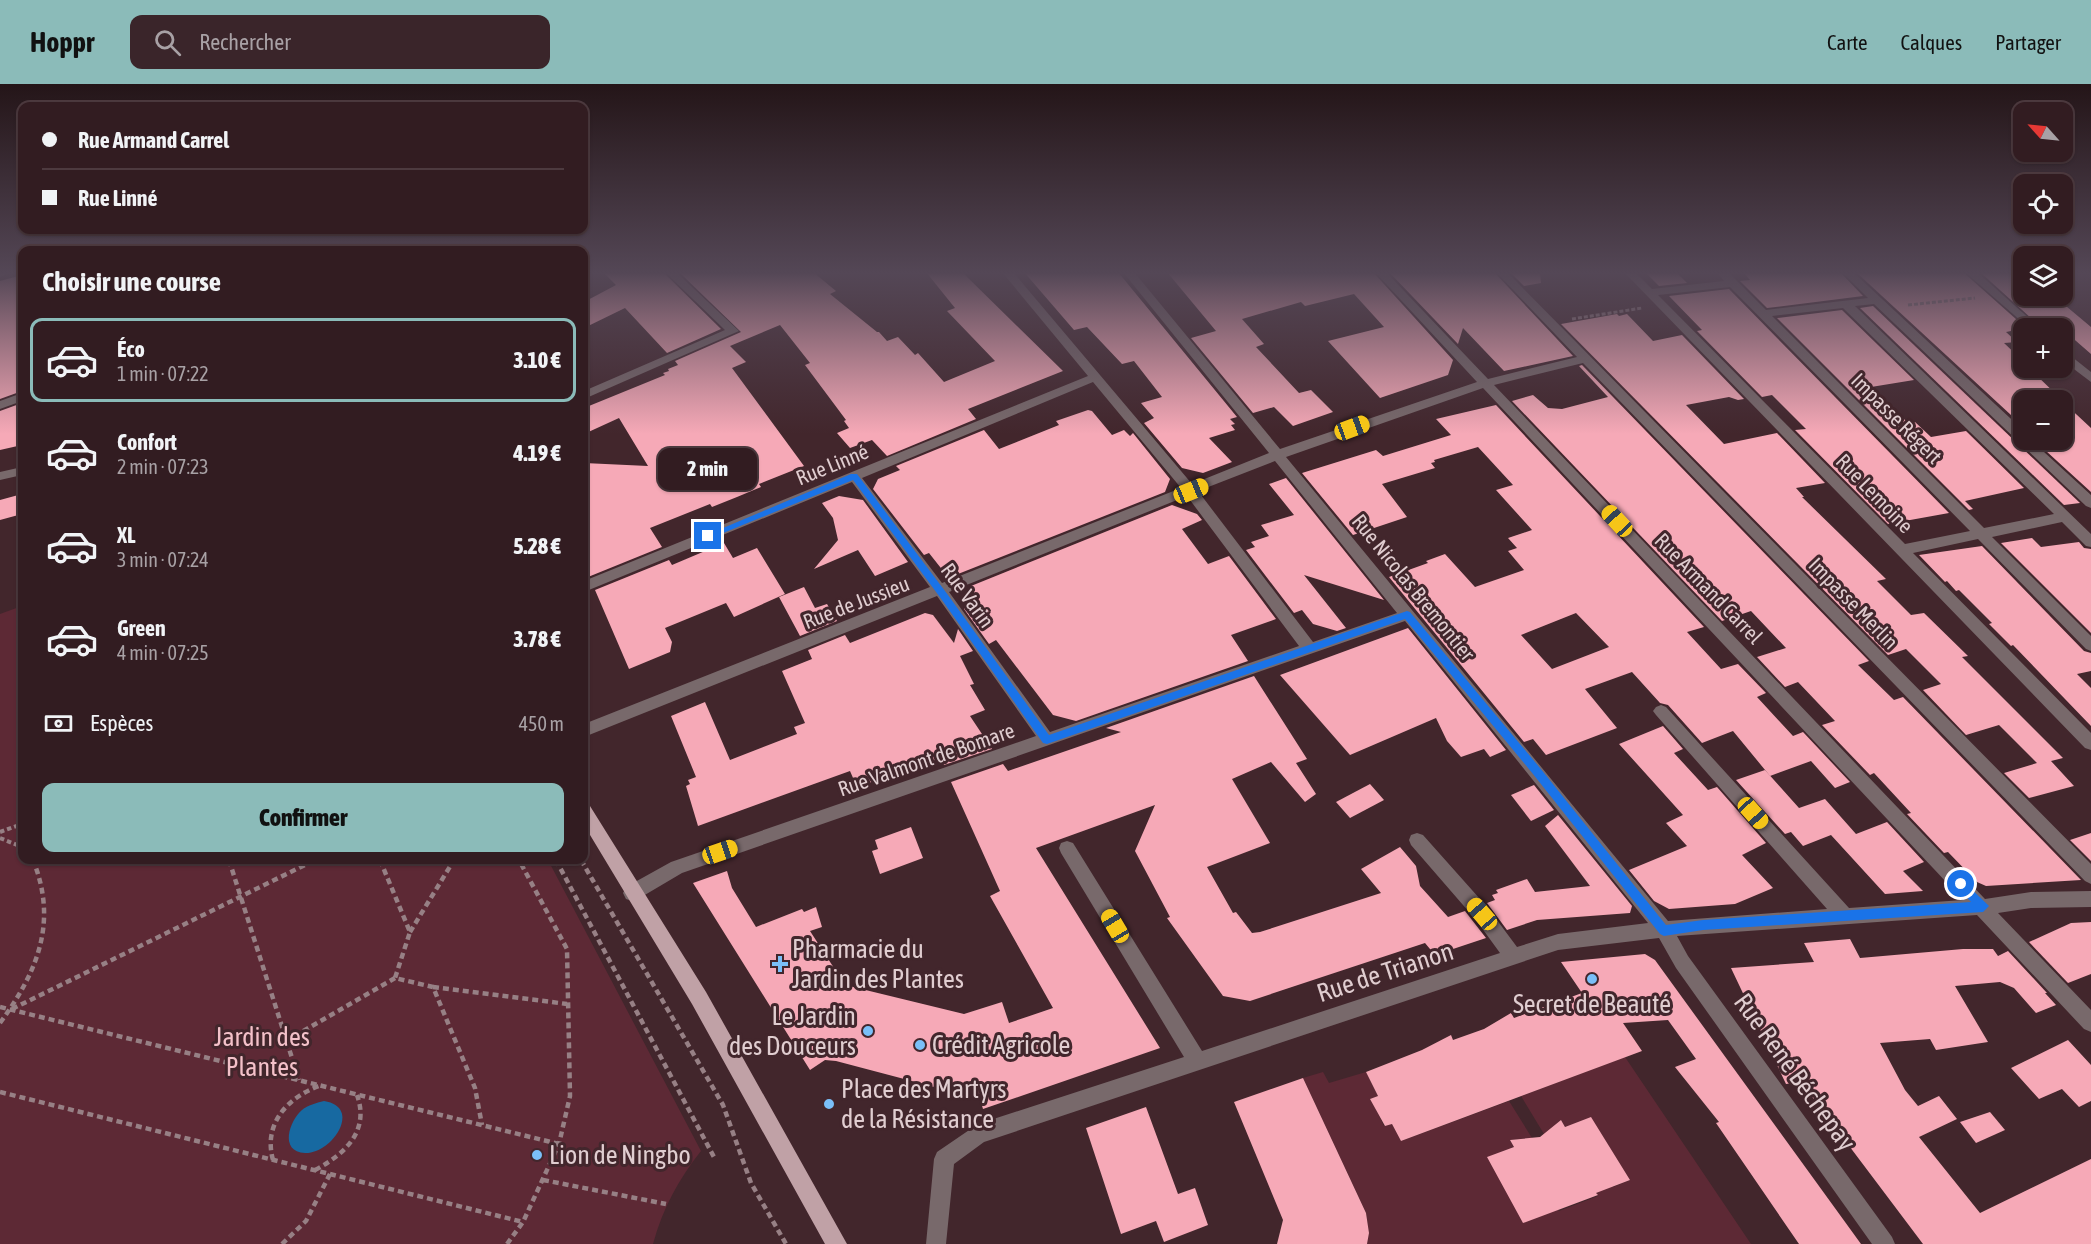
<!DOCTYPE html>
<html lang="fr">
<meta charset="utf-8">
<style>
body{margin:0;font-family:"Asap Condensed",sans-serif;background:#3a252a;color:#f1f3f6;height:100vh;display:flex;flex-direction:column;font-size:22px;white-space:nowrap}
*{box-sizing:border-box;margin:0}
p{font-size:20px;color:#a8a1a5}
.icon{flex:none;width:33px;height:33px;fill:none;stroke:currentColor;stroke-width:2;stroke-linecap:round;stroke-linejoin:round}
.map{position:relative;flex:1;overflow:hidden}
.panel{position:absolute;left:18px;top:162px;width:570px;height:618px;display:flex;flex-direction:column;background:#321c21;border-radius:12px;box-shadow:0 2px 4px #0004,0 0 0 2px #4d3a3f}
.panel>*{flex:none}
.top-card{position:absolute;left:18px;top:18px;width:570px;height:132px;border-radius:12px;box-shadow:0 2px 4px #0004,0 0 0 2px #4d3a3f;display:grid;align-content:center;height:132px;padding:0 24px;background:#321c21}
.needle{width:39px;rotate:297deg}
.buttons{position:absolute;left:2013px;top:18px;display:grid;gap:12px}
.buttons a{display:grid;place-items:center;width:60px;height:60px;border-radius:12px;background:#321c21;box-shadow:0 2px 4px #0004,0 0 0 2px #4d3a3f;font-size:30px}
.end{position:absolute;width:27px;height:27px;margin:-14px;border:8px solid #1a73e8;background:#fff;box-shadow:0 0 0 3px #fff}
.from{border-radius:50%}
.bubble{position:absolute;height:42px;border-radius:12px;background:#321c21;box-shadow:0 2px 4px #0004,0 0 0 2px #4d3a3f;font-size:20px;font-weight:800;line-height:42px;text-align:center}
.car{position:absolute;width:18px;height:36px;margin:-18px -9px;border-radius:8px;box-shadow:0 0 4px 2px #0007;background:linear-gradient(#f5c518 24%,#345 0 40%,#f5c518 0 76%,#345 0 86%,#f5c518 0)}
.top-card b{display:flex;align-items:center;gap:21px;height:57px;font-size:22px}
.top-card b+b{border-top:2px solid #4d3a3f}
.top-card i{width:15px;height:15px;background:#f1f3f6}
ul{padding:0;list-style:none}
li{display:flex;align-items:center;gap:18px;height:84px;margin:0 12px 9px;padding:0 12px;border:3px solid transparent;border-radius:12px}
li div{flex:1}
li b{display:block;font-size:22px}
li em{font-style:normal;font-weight:800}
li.selected{border-color:#8bbbb9}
li>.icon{width:54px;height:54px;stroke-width:1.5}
h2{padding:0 24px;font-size:27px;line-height:72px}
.pay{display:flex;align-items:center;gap:15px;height:66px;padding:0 24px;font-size:22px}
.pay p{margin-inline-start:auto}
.cta{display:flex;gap:12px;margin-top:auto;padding:12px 24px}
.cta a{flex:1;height:69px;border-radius:12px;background:#8bbbb9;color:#111;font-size:24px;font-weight:800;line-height:69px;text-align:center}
header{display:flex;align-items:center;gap:36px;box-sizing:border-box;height:84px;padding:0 30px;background:#8bbbb9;color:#111}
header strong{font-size:28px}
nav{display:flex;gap:33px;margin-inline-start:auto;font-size:21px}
.search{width:420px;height:54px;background:#3a252a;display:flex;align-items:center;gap:15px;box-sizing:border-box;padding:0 21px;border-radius:12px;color:#a8a1a5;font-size:22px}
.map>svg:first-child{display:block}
.green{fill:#5d2935}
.water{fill:#1769a1}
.building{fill:#f6a9b7;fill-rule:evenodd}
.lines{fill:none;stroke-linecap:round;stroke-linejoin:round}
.path-far2{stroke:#978085;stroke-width:3;stroke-dasharray:4 2;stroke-linecap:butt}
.path-far1{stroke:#978085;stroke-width:4;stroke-dasharray:4.5 3;stroke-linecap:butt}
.path{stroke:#978085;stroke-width:4.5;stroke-dasharray:6 4;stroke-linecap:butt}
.minor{fill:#78696b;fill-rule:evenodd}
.major{fill:#c0a1a6;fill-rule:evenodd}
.route{fill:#1a73e8}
.poi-dot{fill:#7abff8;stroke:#42262c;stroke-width:2}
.labels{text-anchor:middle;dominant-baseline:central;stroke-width:6;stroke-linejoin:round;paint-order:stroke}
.street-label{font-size:21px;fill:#e0cdd0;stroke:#42262c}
.near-poi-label{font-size:26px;fill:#e0cdd0;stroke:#42262c;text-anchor:start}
.near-street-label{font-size:26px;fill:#e0cdd0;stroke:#42262c}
.near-park-label{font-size:26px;fill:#f3c1c9;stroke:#42262c}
</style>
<header>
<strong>Hoppr</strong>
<div class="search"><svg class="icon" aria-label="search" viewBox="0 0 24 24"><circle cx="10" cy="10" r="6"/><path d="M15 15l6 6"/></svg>Rechercher</div>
<nav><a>Carte</a><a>Calques</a><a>Partager</a></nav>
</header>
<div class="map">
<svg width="2091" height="1160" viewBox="0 0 2091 1160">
<rect width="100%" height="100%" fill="#42262c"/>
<!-- green -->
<g class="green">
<path d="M22,522V776H548L701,1067C678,1096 663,1124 653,1160H0V530Z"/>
<path d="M1625,973L1751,1160H1367L1369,1149L1366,1129L1303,994L1323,988L1329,999L1366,988L1378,1012L1371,1015L1384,1042L1392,1040L1401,1057L1509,1017L1532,1054L1510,1056L1514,1063L1488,1073L1554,1118L1559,1127L1598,1112L1592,1103L1609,1097L1613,1103L1630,1096L1591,1034L1565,1043L1561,1036L1544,1050L1521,1012Z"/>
</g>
<!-- water -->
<path class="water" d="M324,1017C363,1023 332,1070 305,1069C279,1068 289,1037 302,1026C308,1021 316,1019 324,1017Z"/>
<!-- building -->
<g class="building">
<path d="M603,188H663L721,245L667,269L625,224L584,244V218L616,201Z"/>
<path d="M679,188H813L836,207L830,210L877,248H879L887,257L898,253L915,271L918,269L944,298L995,277L947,227L955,224L926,188H962L1063,287L968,325L976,335L887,372L872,356L850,364L837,349L849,344L844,337L846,336L805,281L810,279L780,241L730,262L746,278L732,284L804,382L759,400L761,403L737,413L712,423L710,420L650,444L662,463L588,493L584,484V379L648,382L619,334L584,350V324L665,291L663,289L669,287L668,285L678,281L675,277L741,248Z"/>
<path d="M1024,188H1118L1237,333L1230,335L1235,340L1231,341L1235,346L1209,354L1232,378L1203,389L1182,384L1144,339L1154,334L1141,319L1162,313L1134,277L1122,280L1087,243L1074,246Z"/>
<path d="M1167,188H1373L1453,276L1448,291L1380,314L1328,257L1384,243L1354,210L1305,222L1301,218L1242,235L1264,260L1256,263L1299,309L1311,306L1333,328L1293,342L1274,323L1253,329L1191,254L1216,247Z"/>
<path d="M1389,188H1494L1573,272L1504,287L1463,244L1458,260Z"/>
<path d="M1510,188H1540L1541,199L1524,202Z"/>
<path d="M1645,188H1676L1687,199L1659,202Z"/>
<path d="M1743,188H1840L1863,212L1767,224L1740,197L1750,196Z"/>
<path d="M1856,188H1963L2026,244L2006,248L2017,258L2004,259L2024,278V284H2029L2062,316H2024V343Z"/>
<path d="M1980,188H2024V212H2054L2091,243V270L2060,243L2042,244Z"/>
<path d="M22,191V307L0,315V197Z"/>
<path d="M1729,205L1949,429L1888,440L1795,346L1806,345L1772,311L1762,313L1697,247L1702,246L1669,212Z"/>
<path d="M1873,222L2080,419L2064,421L1860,224Z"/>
<path d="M1842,226L1914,296L1871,303L1908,339L1915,338L1931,353L1966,347L2024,404L1965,417L1973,425L1969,426L1777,234Z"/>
<path d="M1617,230L1619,232L1627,230L1653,257L1682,251L1744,315L1738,316L1729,313L1686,321L1724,360L1777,349L1825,399L1796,404L1804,413H1802L1886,495L1877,497L1911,531L1924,529L1968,572L1962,573L2063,674L2051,677L2074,702L2029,714L2004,689L2037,679L1999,641L1966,651L1923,606L1941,600L1906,565L1888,571L1561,240Z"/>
<path d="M1582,281L1869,577L1858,581L1894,616L1903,613L2081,796L1986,802L1977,798L1948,768L1944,769L1907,730L1911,729L1874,689L1870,691L1822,641L1835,637L1798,598L1785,603L1757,573L1786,564L1751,527L1722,537L1512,317L1533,311L1548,324L1562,325L1608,313L1579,282Z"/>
<path d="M2062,317L2091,344V408L2034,356H2062Z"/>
<path d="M22,319V361L0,366V327Z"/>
<path d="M1496,321L1704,543L1687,548L1721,585L1738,580L1766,609L1757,613L1793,652L1803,648L1850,698L1835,704L1811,677L1770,692L1733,647L1702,659L1668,621L1660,619L1632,588L1585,605L1617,644L1546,671L1533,655L1524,658L1389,493L1428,479L1426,477L1445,470L1475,503L1524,486L1508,467L1517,464L1508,454L1532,446L1496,406L1513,401L1478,363L1434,376L1435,378L1431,379L1435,384L1382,400L1407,433L1353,451L1302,389L1376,366L1383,372L1451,351L1436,335ZM1576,529L1609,563L1552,585L1521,551Z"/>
<path d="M1088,326L1092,327L1112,351L1124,346L1130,352L1133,349L1170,395L1165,408L958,490L944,488L929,469L924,471L873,405L878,395L900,386L896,382L984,346L999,365L1059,341L1056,337Z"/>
<path d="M1286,394L1384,516L1304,491L1346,544L1337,547L1313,540L1302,526L1294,529L1246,466L1255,463L1251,458L1269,452L1261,441L1294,431L1269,400Z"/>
<path d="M22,410V430L0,436V416Z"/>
<path d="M839,412L863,416L908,478L875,492L858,466L814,485L838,456L833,434L822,419Z"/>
<path d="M1172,421L1197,430L1202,436L1182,445L1208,480L1229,472L1276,535L1231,551L1248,577L1076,637L1053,631L996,556L989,560L964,525L971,502Z"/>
<path d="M2032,454L2041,463L2079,458L2084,464L2091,465V549L2001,459Z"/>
<path d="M724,459L733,474L757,464L785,510L734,533L726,519L665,544L672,558L670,568L629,585L595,506L669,476L672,481Z"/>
<path d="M1982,462L2084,567L2091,569V587L2077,590L2091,604V642L2013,561L2011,562L1989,540L1992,539L1959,506L1956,507L1947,497L1945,498L1919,471Z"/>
<path d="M804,503L815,524L827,520L837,537L800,552L779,513Z"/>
<path d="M925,529L933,531L954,559L958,545L973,567L960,572L974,600L970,601L985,626L970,632L992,665L944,681L941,674L857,703L850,687L698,742L686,702L690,700L688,696L696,693L671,632L705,618L730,676L797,650L794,643L805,639L782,587L812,575L808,566L845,551L850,559Z"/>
<path d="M1408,544L1506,666L1490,673L1484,665L1461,673L1447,657L1436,634L1350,671L1280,591Z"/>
<path d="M1254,592L1307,675L1296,679L1316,710L1305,718L1271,678L1232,695L1270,759L1207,783L1233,829L1236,828L1252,849L1260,848L1381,809L1361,785L1400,763L1416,782L1420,802L1448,833L1465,827L1486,854L1435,871L1425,859L1250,917L1223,912L1167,834L1170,833L1135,767L1155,721L1036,764L1160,964L983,1025L980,1015L836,977L825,976L810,986L693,799L727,787L732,804L756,843L802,825L804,828L816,823L822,843L810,847L845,901L964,930L1002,918L1009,939L1053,924L990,812L1000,807L951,698L1003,680L1008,687L1121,648L1106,644Z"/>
<path d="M1663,642L1683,665L1674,669L1708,706L1717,703L1766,759L1742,771L1773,804L1735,820L1669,825L1654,817L1629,786L1687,762L1666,739L1683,731L1619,660Z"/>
<path d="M1765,686L1799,724L1825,715L1856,750L1887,738L1924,778L1903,787L1923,807L1885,810L1831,751L1803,762L1791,748L1785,750L1736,696Z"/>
<path d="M1370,700L1384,716L1350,734L1336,718Z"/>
<path d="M1534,701L1554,726L1531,737L1511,711Z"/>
<path d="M1558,731L1632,822L1630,829L1537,836L1507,846L1487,819L1495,816L1492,811L1498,809L1496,806L1527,795L1535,808L1590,802L1545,742Z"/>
<path d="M911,743L923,774L880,790L872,767L878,765L875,756Z"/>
<path d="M2091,749V777L2070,756Z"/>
<path d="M2091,838V890L2068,899L2029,858L2071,839Z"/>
<path d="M1850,855L1860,874L1963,865H1993L1998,872L2008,867L2047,909H2045L2056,921L2036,929L2014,904L2000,898L1955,902L1988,958L1936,966L1930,955L1880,959L1905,1006L1918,1022L1939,1012L1957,1035L1919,1053L1980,1129L2091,1075V1160H1923L1801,998L1786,1000L1731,884L1814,878L1804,859Z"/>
<path d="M1645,870L1655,876L1861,1160H1799L1716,1039L1719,1038L1675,983L1696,975L1668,936L1623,939L1642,967L1401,1057L1392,1040L1385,1042L1370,1015L1378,1012L1366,988L1422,966L1451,951L1453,956L1484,945L1511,929L1514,934L1582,909L1561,878Z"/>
<path d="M2068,956L2091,981V1017L2079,1023L2062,1005L2039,1015L2011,984Z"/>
<path d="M1303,994L1366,1129L1369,1149L1367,1160H1277L1283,1136L1234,1018Z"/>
<path d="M1146,1023L1178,1110L1195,1104L1208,1141L1164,1158L1156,1137L1121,1150L1086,1044Z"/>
<path d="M1990,1028L2005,1046L1976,1059L1960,1038Z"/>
<path d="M1591,1033L1630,1096L1596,1109L1598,1111L1523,1139L1487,1073L1514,1063L1510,1056L1540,1053L1561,1036L1565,1043Z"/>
</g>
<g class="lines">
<!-- path-far2 -->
<g class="path-far2">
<path d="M1908,221L1975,214"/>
<path d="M1572,235L1642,224"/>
</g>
<!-- path-far1 -->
<g class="path-far1">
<path d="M0,748L22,740"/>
<path d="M0,754L22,763"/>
</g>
<!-- path -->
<g class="path">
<path d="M229,776L299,996"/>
<path d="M380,776L410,848L395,894L433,903L475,1004L482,1041"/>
<path d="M556,776L715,1075"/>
<path d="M581,776L723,1021L751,1099L786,1160"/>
<path d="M410,848L454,776"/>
<path d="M433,903L567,920"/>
<path d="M0,923L559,1060"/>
<path d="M12,925L315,776"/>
<path d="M0,939C38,887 58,838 33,776"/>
<path d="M286,957L395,894"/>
<path d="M0,1008L523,1138"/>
<path d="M273,1076C263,1040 287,1014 319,1002"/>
<path d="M315,1086C345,1070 370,1047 357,1011"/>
<path d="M543,1096L666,1120"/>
<path d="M282,1160L306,1137L330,1090"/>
<path d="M507,1160L523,1138L559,1060L570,1012L567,865L519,776"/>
</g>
<!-- minor -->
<g class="minor">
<path d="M0,188H12L0,193Z"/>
<path d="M665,188H676L739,247L584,315V307L725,246Z"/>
<path d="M1002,188H1013L1192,400L1269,369L1123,188H1134L1280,365L1477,298L1375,188H1386L1488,295L1577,273L1496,188H1507L2091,780V800L2085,797L1583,279L1494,301L1985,815L2031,808L2091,807V823L2031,824L1998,829L2091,926V948L2084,945L1977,831L1677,852L1688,872L1892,1153L1895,1160H1872L1676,884L1659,854L1558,866L984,1058L954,1080L946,1160H926L934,1075L937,1068L978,1040L1184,973L1061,769L1059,764L1061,759L1067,757L1073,759L1202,967L1500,869L1476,836L1411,761L1409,756L1411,751L1417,749L1423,751L1488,824L1517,863L1558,850L1648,839L1405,537L682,789L638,815L632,817L626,815L623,809L626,803L671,778L1036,652L937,512L584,653V640L930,503L852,398L584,508V497L1088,292ZM1093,298L1181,404L942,499L862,394ZM1483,304L1963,816L1849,824L1666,623L1661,621L1656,623L1653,627L1656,631L1827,825L1668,837L1286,373ZM1275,377L1397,529L1313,558L1198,407ZM1187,412L1299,562L1050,648L949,508Z"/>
<path d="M1624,188H1635L1652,205L1724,197L1717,188H1728L1766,226L1868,214L1842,188H1853L2024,347V356H2031L2091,411V424L2086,422L1874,220L1855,222L2091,450V463L2086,462L2062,438L1992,453L2091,552V567L2086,565L1978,455L1913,469L2091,649V666L2085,664ZM1730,203L1970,447L1905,460L1658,211ZM1843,224L2054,430L1984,444L1772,232Z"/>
<path d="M1965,188H1977L2040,244H2029Z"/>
<path d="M2062,265L2091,288V298L2062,276Z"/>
<path d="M22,309V317L0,325V317Z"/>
<path d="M22,383V391L0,396V388Z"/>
</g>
<!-- major -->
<path class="major" d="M584,720L590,722L706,908L847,1160H825L692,920L584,741Z"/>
</g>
<!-- sky -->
<linearGradient id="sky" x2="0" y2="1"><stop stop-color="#241518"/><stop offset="0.54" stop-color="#544756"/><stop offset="1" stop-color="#544756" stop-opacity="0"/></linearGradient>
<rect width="2091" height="350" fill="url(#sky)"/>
<!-- route -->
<path class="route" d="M851,390H857L948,511L1049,651L1407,527L1410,528L1540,684L1666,841L1703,836L1971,818L1955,800L1961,795L1989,822L1983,828L1703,846L1664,852L1660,850L1533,690L1405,535L1047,660L1043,659L942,516L853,396L711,454L704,452Z"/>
<!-- markers -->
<g class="poi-dot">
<path d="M777 871h6v6h6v6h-6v6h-6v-6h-6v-6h6z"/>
<circle cx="1592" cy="895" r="6"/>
<circle cx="868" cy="947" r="6"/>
<circle cx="920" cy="961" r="6"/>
<circle cx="829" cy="1020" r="6"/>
<circle cx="537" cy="1071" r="6"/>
</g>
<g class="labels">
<!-- street labels -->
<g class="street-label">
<text transform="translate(1897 334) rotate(45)">Impasse Régert</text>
<text transform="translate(832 380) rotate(-22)">Rue Linné</text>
<text transform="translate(1875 409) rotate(46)">Rue Lemoine</text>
<text transform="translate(1414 503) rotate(51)">Rue Nicolas Bremontier</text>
<text transform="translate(1709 504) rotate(46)">Rue Armand Carrel</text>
<text transform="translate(968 511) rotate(54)">Rue Varin</text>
<text transform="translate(856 518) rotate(-21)">Rue de Jussieu</text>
<text transform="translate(1854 519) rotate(46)">Impasse Merlin</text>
<text transform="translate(926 675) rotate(-19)">Rue Valmont de Bomare</text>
</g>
<!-- near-poi labels -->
<g class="near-poi-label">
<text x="792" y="865">Pharmacie du<tspan x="792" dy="30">Jardin des Plantes</tspan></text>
<text x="1592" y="920" text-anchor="middle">Secret de Beauté</text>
<text x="856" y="932" text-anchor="end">Le Jardin<tspan x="856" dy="30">des Douceurs</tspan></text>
<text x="932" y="961">Crédit Agricole</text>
<text x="841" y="1005">Place des Martyrs<tspan x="841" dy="30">de la Résistance</tspan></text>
<text x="549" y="1071">Lion de Ningbo</text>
</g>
<!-- near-street labels -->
<g class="near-street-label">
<text transform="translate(1385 888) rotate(-18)">Rue de Trianon</text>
<text transform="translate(1795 988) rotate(54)">Rue René Béchepay</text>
</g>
<!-- near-park labels -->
<g class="near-park-label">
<text x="262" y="953">Jardin des<tspan x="262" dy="30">Plantes</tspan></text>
</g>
</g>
</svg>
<div class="buttons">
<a><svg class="needle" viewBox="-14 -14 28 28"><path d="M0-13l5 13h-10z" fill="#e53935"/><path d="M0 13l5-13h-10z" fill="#a8a1a5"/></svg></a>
<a><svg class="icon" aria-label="locate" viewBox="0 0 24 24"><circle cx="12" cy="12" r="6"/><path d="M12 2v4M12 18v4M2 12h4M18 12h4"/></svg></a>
<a><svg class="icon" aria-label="layers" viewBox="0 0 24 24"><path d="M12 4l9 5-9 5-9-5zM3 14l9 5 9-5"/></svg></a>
<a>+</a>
<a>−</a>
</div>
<i class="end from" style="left:1961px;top:800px"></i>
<i class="end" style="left:708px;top:452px"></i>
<div class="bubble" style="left:658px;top:364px;width:99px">2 min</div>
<i class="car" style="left:1352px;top:344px;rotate:70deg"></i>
<i class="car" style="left:1191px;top:407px;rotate:68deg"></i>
<i class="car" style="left:1617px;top:437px;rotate:317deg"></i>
<i class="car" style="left:1753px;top:729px;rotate:138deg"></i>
<i class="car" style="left:720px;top:768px;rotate:71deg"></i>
<i class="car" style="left:1482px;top:830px;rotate:319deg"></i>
<i class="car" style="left:1115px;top:842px;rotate:329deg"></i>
<div class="top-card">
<b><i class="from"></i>Rue Armand Carrel</b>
<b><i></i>Rue Linné</b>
</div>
<section class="panel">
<h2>Choisir une course</h2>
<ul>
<li class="selected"><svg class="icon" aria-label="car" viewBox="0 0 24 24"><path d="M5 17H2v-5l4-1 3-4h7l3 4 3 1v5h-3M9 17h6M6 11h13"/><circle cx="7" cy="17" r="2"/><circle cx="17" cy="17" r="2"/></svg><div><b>Éco</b><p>1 min · 07:22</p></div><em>3.10 €</em></li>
<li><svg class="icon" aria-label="car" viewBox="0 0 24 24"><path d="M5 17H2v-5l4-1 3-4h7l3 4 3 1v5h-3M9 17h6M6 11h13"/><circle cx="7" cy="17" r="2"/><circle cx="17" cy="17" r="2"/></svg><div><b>Confort</b><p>2 min · 07:23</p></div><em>4.19 €</em></li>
<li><svg class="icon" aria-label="car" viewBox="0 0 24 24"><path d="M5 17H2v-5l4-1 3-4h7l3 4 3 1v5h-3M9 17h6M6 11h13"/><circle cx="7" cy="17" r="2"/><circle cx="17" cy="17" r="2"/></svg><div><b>XL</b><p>3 min · 07:24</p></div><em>5.28 €</em></li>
<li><svg class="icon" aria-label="car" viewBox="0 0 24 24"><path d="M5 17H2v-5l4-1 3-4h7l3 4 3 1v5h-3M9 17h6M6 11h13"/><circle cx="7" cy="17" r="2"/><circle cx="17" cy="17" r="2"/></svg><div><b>Green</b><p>4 min · 07:25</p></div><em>3.78 €</em></li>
</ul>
<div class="pay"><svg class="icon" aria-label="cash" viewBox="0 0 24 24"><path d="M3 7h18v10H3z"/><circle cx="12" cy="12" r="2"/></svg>Espèces<p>450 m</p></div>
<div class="cta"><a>Confirmer</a></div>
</section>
</div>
